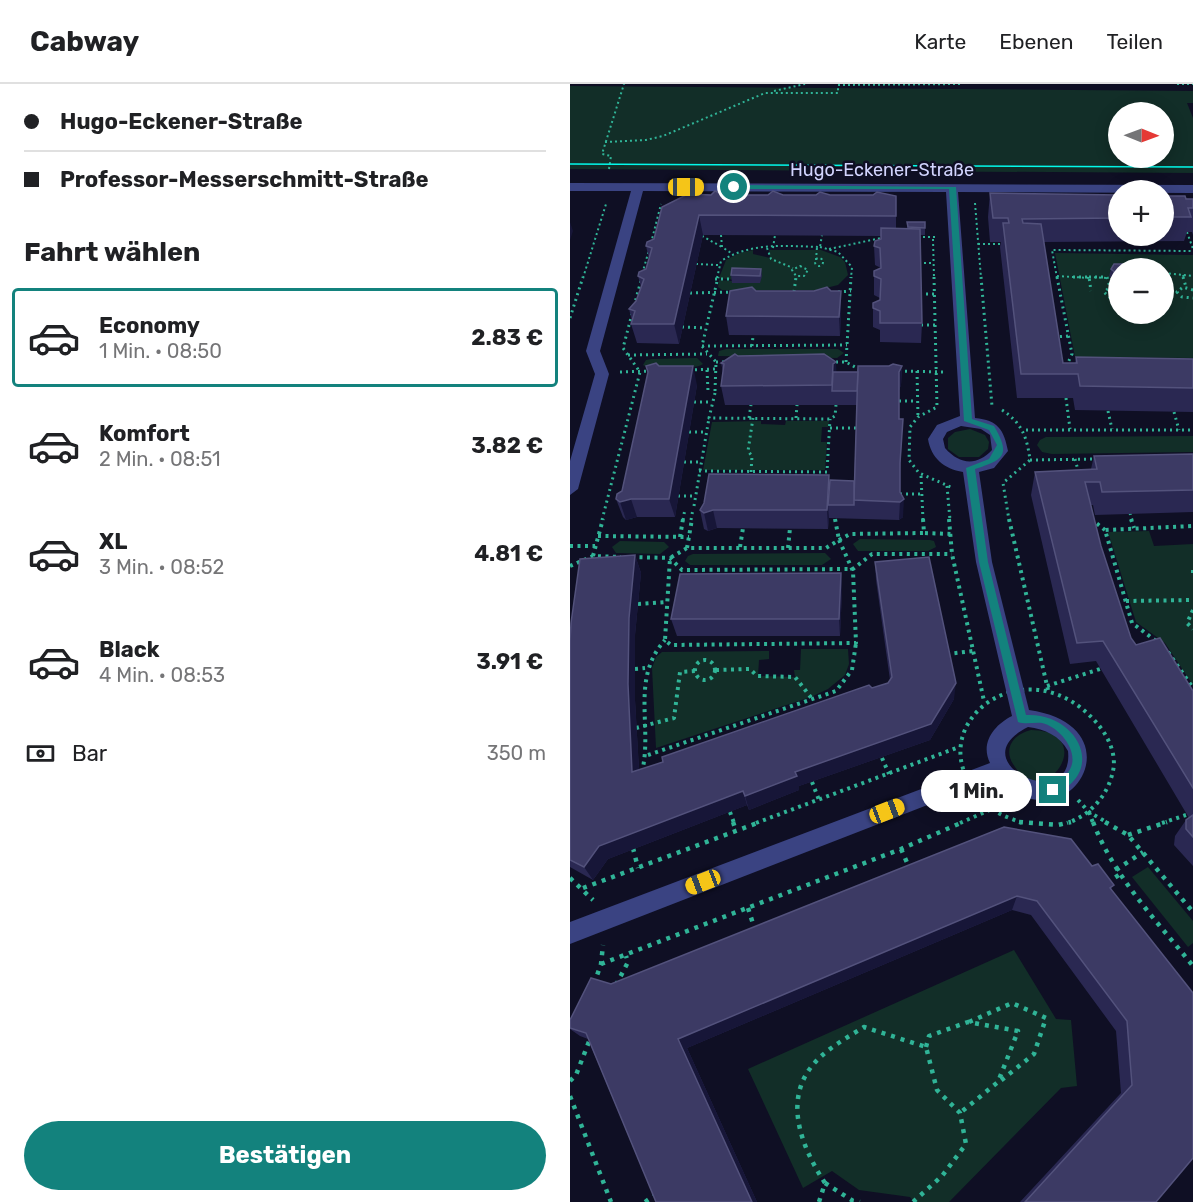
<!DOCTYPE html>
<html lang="de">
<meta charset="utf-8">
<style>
body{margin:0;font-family:Rubik,sans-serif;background:#f6f6f6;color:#202124;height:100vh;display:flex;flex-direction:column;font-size:22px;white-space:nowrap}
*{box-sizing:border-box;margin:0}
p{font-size:20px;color:#757577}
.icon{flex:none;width:33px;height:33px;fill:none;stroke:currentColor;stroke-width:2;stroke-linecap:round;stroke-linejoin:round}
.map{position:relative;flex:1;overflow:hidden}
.sheet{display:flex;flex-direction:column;background:#fff;width:570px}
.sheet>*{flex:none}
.top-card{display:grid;align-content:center;height:132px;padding:0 24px;background:#fff}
.needle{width:39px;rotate:91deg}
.tools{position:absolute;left:538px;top:18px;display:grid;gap:12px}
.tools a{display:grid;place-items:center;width:66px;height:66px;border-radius:50%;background:#fff;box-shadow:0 3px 15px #0003;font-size:30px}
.end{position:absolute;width:27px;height:27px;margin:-14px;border:8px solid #13827d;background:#fff;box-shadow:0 0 0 3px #fff}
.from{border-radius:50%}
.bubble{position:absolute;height:42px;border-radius:21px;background:#fff;box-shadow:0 3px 15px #0003;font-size:20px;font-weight:700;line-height:42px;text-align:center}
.car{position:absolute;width:18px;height:36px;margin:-18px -9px;border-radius:8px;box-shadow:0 0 4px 2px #0007;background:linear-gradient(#f5c518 24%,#345 0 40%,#f5c518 0 76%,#345 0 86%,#f5c518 0)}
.top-card b{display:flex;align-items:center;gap:21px;height:57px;font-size:22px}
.top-card b+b{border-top:2px solid #e0e0e0}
.top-card i{width:15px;height:15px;background:#202124}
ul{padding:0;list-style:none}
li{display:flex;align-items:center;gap:18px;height:99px;margin:0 12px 9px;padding:0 12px;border:3px solid transparent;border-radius:6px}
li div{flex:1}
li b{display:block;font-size:22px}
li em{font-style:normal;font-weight:700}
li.current{border-color:#13827d}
li>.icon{width:54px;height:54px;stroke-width:1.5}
h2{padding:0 24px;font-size:27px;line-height:72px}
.pay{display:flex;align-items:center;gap:15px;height:66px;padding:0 24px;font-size:22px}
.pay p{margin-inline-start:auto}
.primary-button{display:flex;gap:12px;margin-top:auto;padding:12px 24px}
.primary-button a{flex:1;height:69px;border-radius:36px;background:#13827d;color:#fff;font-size:24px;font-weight:700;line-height:69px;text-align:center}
header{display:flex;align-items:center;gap:36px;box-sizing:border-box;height:84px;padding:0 30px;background:#fff;border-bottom:2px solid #e0e0e0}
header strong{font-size:28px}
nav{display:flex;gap:33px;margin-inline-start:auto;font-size:21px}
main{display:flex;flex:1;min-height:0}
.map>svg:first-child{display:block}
.green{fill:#122e28;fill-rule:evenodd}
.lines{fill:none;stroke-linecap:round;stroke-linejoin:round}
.path-far3{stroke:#30b497;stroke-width:2;stroke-dasharray:2 3;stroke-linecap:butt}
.path-far2{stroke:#30b497;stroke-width:3;stroke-dasharray:2 4;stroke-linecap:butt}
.path-far1{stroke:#30b497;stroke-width:4;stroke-dasharray:3 4.5;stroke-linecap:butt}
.path{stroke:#30b497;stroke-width:4.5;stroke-dasharray:4 6;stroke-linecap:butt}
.minor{fill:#3a4382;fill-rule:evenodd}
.tram{stroke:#03f9ea;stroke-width:1.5}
.wall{fill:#2a2852}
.shaded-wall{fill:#171638}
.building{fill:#3c3a64;stroke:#53527c;stroke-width:1.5}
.route{fill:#13827d}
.labels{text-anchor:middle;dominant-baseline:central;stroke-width:5;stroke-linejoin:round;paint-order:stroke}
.far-street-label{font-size:18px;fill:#d2d4fe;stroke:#0f0f24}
</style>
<header>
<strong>Cabway</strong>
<nav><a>Karte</a><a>Ebenen</a><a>Teilen</a></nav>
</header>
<main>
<section class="sheet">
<div class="top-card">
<b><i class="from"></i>Hugo-Eckener-Straße</b>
<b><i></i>Professor-Messerschmitt-Straße</b>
</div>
<h2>Fahrt wählen</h2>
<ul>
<li class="current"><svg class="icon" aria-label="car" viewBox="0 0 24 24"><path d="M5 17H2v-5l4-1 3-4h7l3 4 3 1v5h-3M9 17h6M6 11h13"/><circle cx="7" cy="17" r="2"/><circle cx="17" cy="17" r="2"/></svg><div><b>Economy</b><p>1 Min. · 08:50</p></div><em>2.83 €</em></li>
<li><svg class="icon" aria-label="car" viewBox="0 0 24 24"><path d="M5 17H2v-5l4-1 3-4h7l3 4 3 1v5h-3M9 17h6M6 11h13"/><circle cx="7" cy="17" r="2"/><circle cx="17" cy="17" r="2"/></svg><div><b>Komfort</b><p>2 Min. · 08:51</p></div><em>3.82 €</em></li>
<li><svg class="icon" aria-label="car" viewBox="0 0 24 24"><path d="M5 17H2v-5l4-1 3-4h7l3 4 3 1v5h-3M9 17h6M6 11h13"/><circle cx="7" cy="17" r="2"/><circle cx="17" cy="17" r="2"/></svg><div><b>XL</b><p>3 Min. · 08:52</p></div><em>4.81 €</em></li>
<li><svg class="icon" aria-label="car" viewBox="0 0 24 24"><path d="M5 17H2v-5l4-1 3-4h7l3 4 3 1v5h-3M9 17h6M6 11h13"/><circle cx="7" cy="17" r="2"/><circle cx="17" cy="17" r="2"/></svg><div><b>Black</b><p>4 Min. · 08:53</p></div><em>3.91 €</em></li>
</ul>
<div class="pay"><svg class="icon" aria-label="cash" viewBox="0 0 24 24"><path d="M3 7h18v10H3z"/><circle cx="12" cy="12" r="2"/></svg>Bar<p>350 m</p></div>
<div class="primary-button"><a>Bestätigen</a></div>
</section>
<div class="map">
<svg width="623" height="1118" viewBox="0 0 623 1118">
<rect width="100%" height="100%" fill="#0f0f24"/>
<!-- green -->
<g class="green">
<path d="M0,2L623,7V19H617L623,34V89L0,85ZM549,28H594V74H549Z"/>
<path d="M183,166V170L200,174L199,166H251L270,173L275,178L278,191L268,201L248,206H152L148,203L149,196L190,199L149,194L156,176L169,169Z"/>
<path d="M485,169L623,171V274L505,273ZM549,184H594V230H549Z"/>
<path d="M156,265H268L274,269L267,274L148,272L149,267Z"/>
<path d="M127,274L133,280C125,286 81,287 73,281L76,276L82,275Z"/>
<path d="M191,337V340L215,341L216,337H259L258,343H252L251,358H257L255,386H133L142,338Z"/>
<path d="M400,345L415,351L419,358L418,365L409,373H389L378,365V354L385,348Z"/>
<path d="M623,352V368L482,370L472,368L467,361L470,356L476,353Z"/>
<path d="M579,447L584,462L623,460V601L595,559L566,538L538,448Z"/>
<path d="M290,455L360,456L364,457L366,463L358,467H288L283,460Z"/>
<path d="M50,457L94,458L99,463L90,470L46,469L42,463Z"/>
<path d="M255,469L261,475L252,481H120L115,477L118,472L123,470Z"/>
<path d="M231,565H278L279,580L275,591L258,605L241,613L86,664L82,584L86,573L92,568L199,567V575L189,576L188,592L225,593L224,586H230Z"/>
<path d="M461,646C531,647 474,732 443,680C433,664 444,650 461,646Z"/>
<path d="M578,783L623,837V859L618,863L562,793Z"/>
<path d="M444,866L486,935L501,936L507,1002L491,1004L379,1118H344L340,1113L289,1106L262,1087L233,1104L178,985Z"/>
</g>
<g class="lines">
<!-- path-far3 -->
<g class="path-far3">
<path d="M607,0H623"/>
<path d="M268,1L393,0"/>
<path d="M204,7L235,0"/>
<path d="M35,58L76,56L93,52L195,9H268V2"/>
<path d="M39,85L41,72L32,70L54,0"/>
<path d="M405,119L411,194"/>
<path d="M617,148L623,165"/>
<path d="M151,151L152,163L161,169"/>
<path d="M132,152L152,163"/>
<path d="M348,153H367"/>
<path d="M363,155L364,194"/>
<path d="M81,159L91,120"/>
<path d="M408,160H433"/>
<path d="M250,163L268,168L282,183L281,194"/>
<path d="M197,164L201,175L223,184"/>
<path d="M203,164L205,151"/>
<path d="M259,165L316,153"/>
<circle cx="249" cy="178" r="4"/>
<path d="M246,176L247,163"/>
<path d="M349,179H364"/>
<path d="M126,180L148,181"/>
<path d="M230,182L238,186L234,192H226L222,186Z"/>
<path d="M594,189L623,192"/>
<path d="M613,191L614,194"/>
<path d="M487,192L519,194"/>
<path d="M519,193L537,194"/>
<path d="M13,194L36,120"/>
<path d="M71,194L79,166"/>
<path d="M147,194L151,177C181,158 216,162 250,163L252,151"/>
<path d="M487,194L482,166L623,167"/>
</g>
<!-- path-far2 -->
<g class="path-far2">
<path d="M364,193L367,323L348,333L340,343L339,376L349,389L383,404"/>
<path d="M411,193L422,322"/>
<path d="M487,193L502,270L496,283"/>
<path d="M503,193H519L521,207"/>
<path d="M519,193H537L540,203"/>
<path d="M613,193L616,203"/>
<path d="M145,195H162"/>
<path d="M549,205L540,203L534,208L539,213L549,214"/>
<path d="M623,206L613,203L607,208L612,213L623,214"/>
<path d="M224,208L226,193"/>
<path d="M268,208L281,207"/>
<path d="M594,208H607"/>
<path d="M120,209L164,208"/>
<path d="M350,210H364"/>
<path d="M64,222L72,193"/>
<path d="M0,234L13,193"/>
<path d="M351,241H365"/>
<path d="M112,243L136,244"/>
<path d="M484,253L498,252"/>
<path d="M132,262L277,261"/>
<path d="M182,262L183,252"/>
<path d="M58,271L137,270"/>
<path d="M146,278H157"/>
<path d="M260,278H276L292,287"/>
<path d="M276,278L281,193"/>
<path d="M119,286L146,285"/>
<path d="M137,286L138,307"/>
<path d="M329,287L376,288"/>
<path d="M347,287L348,333"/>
<path d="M50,288L81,287"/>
<path d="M145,307L146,278L132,262L148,193"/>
<path d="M145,309L139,334L260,335L265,332L266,321"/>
<path d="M496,314L500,345"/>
<path d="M329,317H347"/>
<path d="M124,318H142"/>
<path d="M432,326C452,339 457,353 460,376L433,399L439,436"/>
<path d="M538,327L542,345"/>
<path d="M604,328L609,346"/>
<path d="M179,334L181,321"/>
<path d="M226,334L227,321"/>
<path d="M260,344H288"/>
<path d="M456,346H623"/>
<path d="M119,348H136"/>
<path d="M505,375L509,390"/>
<path d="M460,376L528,375"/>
<path d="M114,378H131"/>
<path d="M129,387L257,388L260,335"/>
<path d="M181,388L182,372L178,367L183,334"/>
<path d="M351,392L353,436"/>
<path d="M377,402L380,436"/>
<path d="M330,410H352"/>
<path d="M108,412H125"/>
<path d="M124,422L139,334"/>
<path d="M560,429L562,436"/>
<path d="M32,436L70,288L53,264L62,230"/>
<path d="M113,436L115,425"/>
<path d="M121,436L123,425"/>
</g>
<!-- path-far1 -->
<g class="path-far1">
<path d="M265,435L269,456"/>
<path d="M353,435L354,449L381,450"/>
<path d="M379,435L382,470L414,617"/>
<path d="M439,435L478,606"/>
<path d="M521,435L535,446"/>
<path d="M561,435L564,444"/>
<path d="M28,452L119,453"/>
<path d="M110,453L113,435"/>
<path d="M269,456L283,487L286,559L101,561L95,556L100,474L117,464H256Z"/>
<path d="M269,456L280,450L354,449"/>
<path d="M0,462H25"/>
<path d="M170,463L173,444"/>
<path d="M117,464L122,435"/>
<path d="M218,464L220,444"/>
<path d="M23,472L33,435"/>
<path d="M62,473L100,474L112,486L283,485L302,470H382"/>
<path d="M0,482L23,472L51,473"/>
<path d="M623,486V491"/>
<path d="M556,517L623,516"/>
<path d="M68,520L96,518"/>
<path d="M623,526L617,539L623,545"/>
<path d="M586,557L562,539L535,446L623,442"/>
<path d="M598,568L623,604"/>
<path d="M377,570L403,567"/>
<circle cx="135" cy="586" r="10"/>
<path d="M65,585L75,584"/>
<path d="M146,586L180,585L187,592L225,593L243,616"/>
<path d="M477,602L530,585"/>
<path d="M66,644L104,634L110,588L125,587"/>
<path d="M78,671L266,607L282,586L286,559"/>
<path d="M312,674L319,690"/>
<path d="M72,688C83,642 60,595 95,556"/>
<path d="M242,698L249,716"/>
<path d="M508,716L519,728L538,739"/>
<path d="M160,728L164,739"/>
<path d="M519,728L523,739"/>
<path d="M186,739L389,663"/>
<path d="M390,739L422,725"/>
<path d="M452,739C443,735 431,732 423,725C333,653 450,554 525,637C537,650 547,669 543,687C538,711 521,731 497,739"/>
<path d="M592,739L616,731"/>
</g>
<!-- path -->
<g class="path">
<path d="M163,738L166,747"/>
<path d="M449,738L488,741L501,738"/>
<path d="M523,738C544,793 586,836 623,882"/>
<path d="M535,738L558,751L623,828"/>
<path d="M558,751L597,738"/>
<path d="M63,764L68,784"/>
<path d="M331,765L339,783"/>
<path d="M546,786L573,768"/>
<path d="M0,794L23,816"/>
<path d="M537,799L549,791"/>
<path d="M13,804L190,738"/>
<path d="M178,824L185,846"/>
<path d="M31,880L331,765L393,738"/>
<path d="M24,900L31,880L33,861"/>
<path d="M46,901L58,878L56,872"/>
<path d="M399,938L442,919L476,934L464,970L429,998"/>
<path d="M356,963L359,952L398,938L448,947L428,998L390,1029"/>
<path d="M0,997L6,991L20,955"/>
<path d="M0,1012L41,1118"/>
<path d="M255,1099L283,1117L290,1118"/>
<path d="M75,1118L88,1109"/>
<path d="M249,1118L255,1099C234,1067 214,1022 239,986C252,967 275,955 294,943L356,963L367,1006L390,1029L396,1060L372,1092L343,1118"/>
</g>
<!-- minor -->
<path class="minor" d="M0,99L623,101V109L388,108L405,334C428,336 434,346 438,367L424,384L409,388L422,478L459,626C571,642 498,766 427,694L0,860V838L420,679C410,659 424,641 442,632L406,478L393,388C374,385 361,374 358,355L367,341L390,332L376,108L73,107L30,267L39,290L8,405L0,411V377L25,290L16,267L61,107H0ZM391,342L411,345L420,351L422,366C407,382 390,381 375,364L373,355L377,348ZM458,643C475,645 490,652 498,667C505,732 387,678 458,643Z"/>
<!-- tram -->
<path class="tram" d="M0,80L623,83"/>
</g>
<!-- wall -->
<g class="wall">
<path d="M420,109L549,111V152H594V112L623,115V151L622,148H617L614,157L474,158L493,279H505L506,273L623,275V328L505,326L503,314H447L430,163L431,158H420L418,133Z"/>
<path d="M155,111L326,112V145H337V138H355V151H350L352,239L351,259L310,258V246L303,243V224L310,216V214L304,211V192L311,184L305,181L304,162L311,155V152L133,151L109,260L67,259L61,240L62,237L59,225L66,217L71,203L68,192L76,185L79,175L76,162L84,155Z"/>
<path d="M549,184V197H545L539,192L541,185Z"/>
<path d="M191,185L192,192L190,199H162L161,191Z"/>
<path d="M186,207H271V227L270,252L159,251L156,232Z"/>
<path d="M168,272L266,278V288H288L332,282L331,301L329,306V335L332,354L330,388V408L333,433L329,436L259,434L258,445L147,444L138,447L134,445L130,426L260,397H284L287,321H155L151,302L153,288L151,279Z"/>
<path d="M89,282L127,301L105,433H67L56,436L53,433L46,415L52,407Z"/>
<path d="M623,370V428L525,431L523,421H521L531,462L561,554L566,561L623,607V782L604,761L605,752L616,736L619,734L526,577L500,580L461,411L465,388L521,385L524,372Z"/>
<path d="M65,471L71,489L65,551V616L69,686L318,599L320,596L306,496L305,478L384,615L360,656L229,702V706L179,726L177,721L38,775L23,796L0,783V557Z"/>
<path d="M271,489L272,507L270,552H107L101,535Z"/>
<path d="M522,782L542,805L586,1118H450L551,1009L546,947L461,831L442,826L117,964L187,1118H86L18,955L10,952L0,945V936L41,900Z"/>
</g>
<!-- shaded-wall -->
<g class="shaded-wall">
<path d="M129,131L133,151L109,260L104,240Z"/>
<path d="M0,138L3,147L0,156Z"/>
<path d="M271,207V227L270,252L269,233Z"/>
<path d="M266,278L267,298L262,307L263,280Z"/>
<path d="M123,282L127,301L105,433L99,415Z"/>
<path d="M332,282L331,301L329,307V288Z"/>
<path d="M259,391L260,410L258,421L259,434L258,445L257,426Z"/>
<path d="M61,415L67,433L56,436L50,418Z"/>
<path d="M334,415L333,433L329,436L330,418Z"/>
<path d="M143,426L147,444L138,447L134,429Z"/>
<path d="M65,471L71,489L65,551V616L70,702L62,688L58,600L59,534Z"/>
<path d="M271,489L272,507L270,552L269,535Z"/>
<path d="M386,599L384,615L360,656L229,702V706L179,726L175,712L225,688Z"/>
<path d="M173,707L177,721L38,775L23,796L14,783L29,762Z"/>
<path d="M447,812L442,826L117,964L187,1118H182L108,955Z"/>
</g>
<!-- building -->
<g class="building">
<path d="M145,107L155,111H198L203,107L213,111H246L250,108L260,111H303L307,108L326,112V132L129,131L104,240H61L65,227L59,225L66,217L74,195L68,192L69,188L76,185L82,164L76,162L77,158L84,155L92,123L118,110L141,111Z"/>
<path d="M420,109L549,111V134L452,135L453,139L471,140L493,279H507L506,273L623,275V304L510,302L508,290H451L433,139H439L438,134H423Z"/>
<path d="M594,112H615L616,115H623V124H618L621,133H594Z"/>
<path d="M337,138H355V144L338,143Z"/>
<path d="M311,144L350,145L352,239H310V227L303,224V219L310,216L311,195L304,192V187L311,184L310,164L304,162L305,157L311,155Z"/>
<path d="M544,180H553L560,184H549V190H547L541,185Z"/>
<path d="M162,184L191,185L190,192L161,191Z"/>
<path d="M182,203L186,207H244L257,203L261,207H271L269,233L156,232L160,207Z"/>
<path d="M165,270L168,272L254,270L266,278L263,280L262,301L151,302L154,280L151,279Z"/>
<path d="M86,279L89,282H123L99,415H61L50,418L46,415L47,410L52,407L78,288L76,282Z"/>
<path d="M323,280L332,282L329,288V335H333L330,379V408L334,415L330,418L284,416L288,282H319Z"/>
<path d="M263,288H288L287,307H262Z"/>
<path d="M623,370V406L532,408L530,398H515L531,462L561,554L566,561L590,554L623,607V704L533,557L507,559L465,388L527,385L524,372Z"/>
<path d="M139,390L259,391L257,426H143L134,429L130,426L134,419Z"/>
<path d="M260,396L284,397V421H258Z"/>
<path d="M65,471L59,534L58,600L62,688L93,678L92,673L299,601L302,604L318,599L322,593L305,478L359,473L386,599L361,640L225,688L227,692L175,712L173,707L29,762L14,783L0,776V557L1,539L10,475Z"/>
<path d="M271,489L269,535H101L110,490Z"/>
<path d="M623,731V753L616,745V736Z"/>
<path d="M434,743L501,755L522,782L528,780L544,801L540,804L623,909V1074L586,1118H455L562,1001L557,937L467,817L447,812L108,955L182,1118H86L16,949L0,944V936L21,894L41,900Z"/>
</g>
<!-- route -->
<path class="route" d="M164,101L386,103L402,335L424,342C441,371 434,376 405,385L418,478L456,631C506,628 539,687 483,711L478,706C483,697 494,694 499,687C511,669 490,643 472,639C464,638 456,641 448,638L409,478L396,384L419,375L427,361L419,346L394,337L379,105H161Z"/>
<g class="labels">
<!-- far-street labels -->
<g class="far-street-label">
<text x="312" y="86">Hugo-Eckener-Straße</text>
</g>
</g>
</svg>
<div class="tools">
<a><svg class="needle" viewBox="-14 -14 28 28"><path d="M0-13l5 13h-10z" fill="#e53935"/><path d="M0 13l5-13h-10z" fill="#757577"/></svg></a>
<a>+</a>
<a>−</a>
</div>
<i class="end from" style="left:164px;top:103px"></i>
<i class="end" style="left:483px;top:706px"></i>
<div class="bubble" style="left:351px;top:686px;width:111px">1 Min.</div>
<i class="car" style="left:116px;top:103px;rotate:90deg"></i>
<i class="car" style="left:317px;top:727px;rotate:69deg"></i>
<i class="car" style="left:133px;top:798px;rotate:249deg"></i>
</div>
</main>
